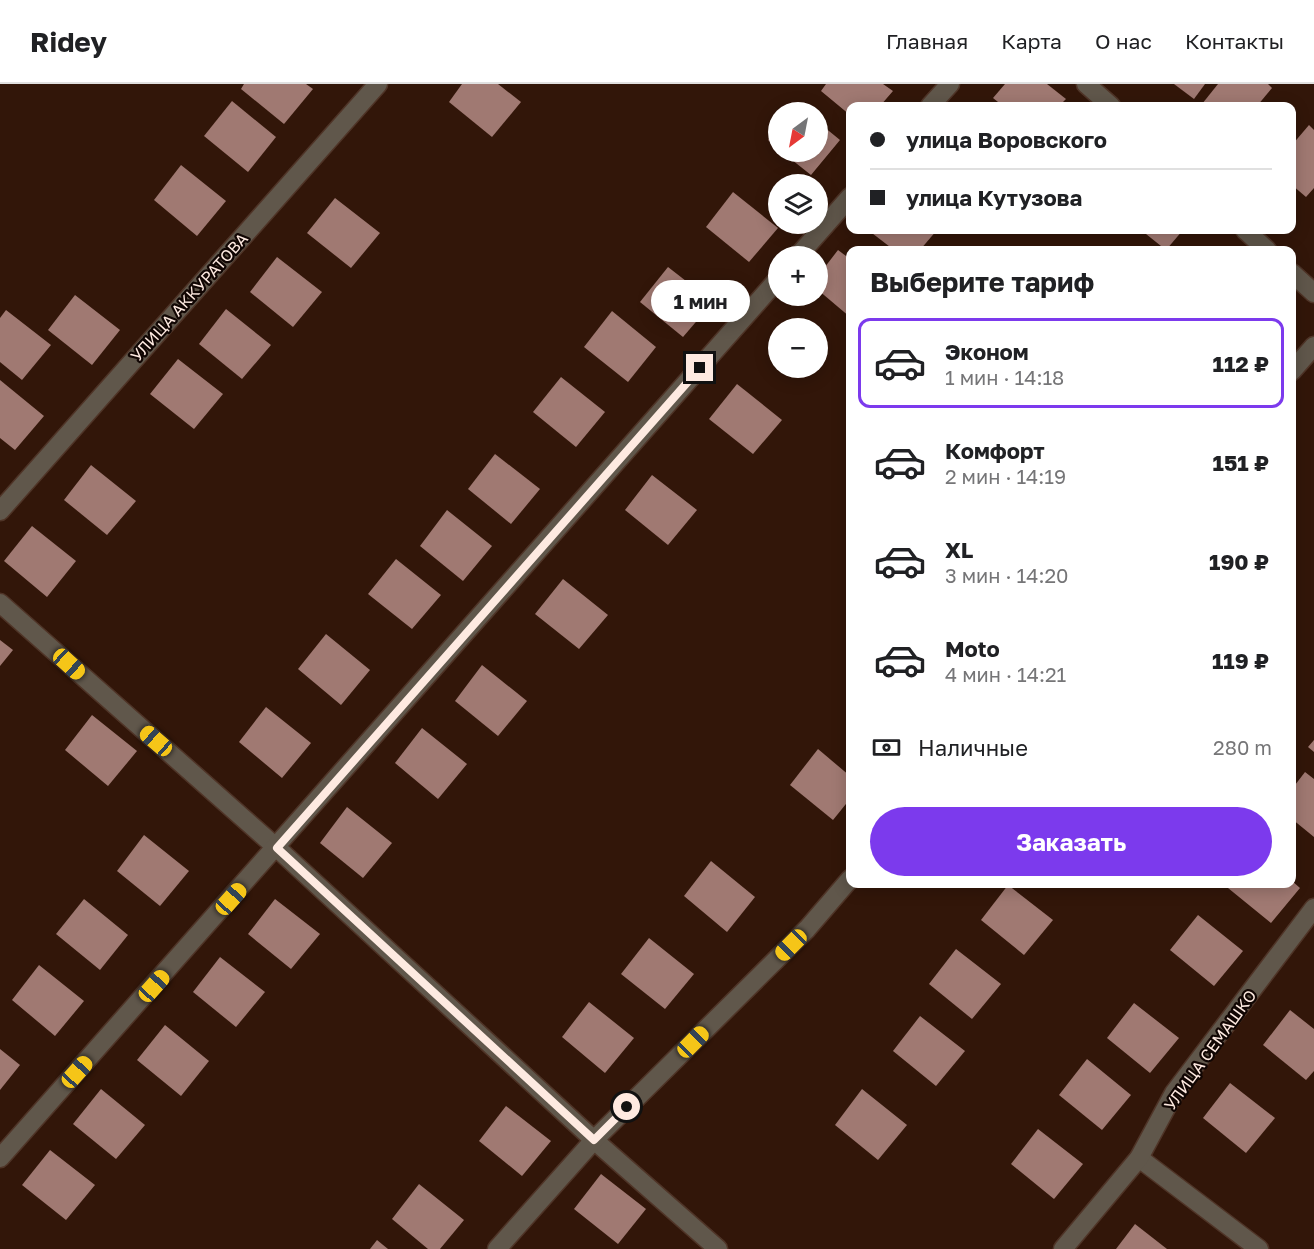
<!DOCTYPE html>
<html lang="ru">
<meta charset="utf-8">
<style>
body{margin:0;font-family:"Golos Text",sans-serif;background:#f2f2f2;color:#202124;height:100vh;display:flex;flex-direction:column;font-size:22px;white-space:nowrap}
*{box-sizing:border-box;margin:0}
p{font-size:20px;color:#757577}
.icon{flex:none;width:33px;height:33px;fill:none;stroke:currentColor;stroke-width:2;stroke-linecap:round;stroke-linejoin:round}
.map{position:relative;flex:1;overflow:hidden}
.panel{position:absolute;left:846px;top:162px;width:450px;height:642px;display:flex;flex-direction:column;background:#fff;border-radius:12px;box-shadow:0 3px 15px #0003}
.panel>*{flex:none}
.hud{position:absolute;left:846px;top:18px;width:450px;height:132px;border-radius:12px;box-shadow:0 3px 15px #0003;display:grid;align-content:center;height:132px;padding:0 24px;background:#fff}
.needle{width:39px;rotate:212deg}
.buttons{position:absolute;left:768px;top:18px;display:grid;gap:12px}
.buttons a{display:grid;place-items:center;width:60px;height:60px;border-radius:50%;background:#fff;box-shadow:0 3px 15px #0003;font-size:30px}
.end{position:absolute;width:27px;height:27px;margin:-14px;border:8px solid #feeae1;background:#111;box-shadow:0 0 0 3px #111}
.from{border-radius:50%}
.bubble{position:absolute;height:42px;border-radius:21px;background:#fff;box-shadow:0 3px 15px #0003;font-size:20px;font-weight:700;line-height:42px;text-align:center}
.car{position:absolute;width:18px;height:36px;margin:-18px -9px;border-radius:8px;box-shadow:0 0 4px 2px #0007;background:linear-gradient(#f5c518 24%,#345 0 40%,#f5c518 0 76%,#345 0 86%,#f5c518 0)}
.hud b{display:flex;align-items:center;gap:21px;height:57px;font-size:22px}
.hud b+b{border-top:2px solid #e0e0e0}
.hud i{width:15px;height:15px;background:#202124}
ul{padding:0;list-style:none}
li{display:flex;align-items:center;gap:18px;height:90px;margin:0 12px 9px;padding:0 12px;border:3px solid transparent;border-radius:12px}
li div{flex:1}
li b{display:block;font-size:22px}
li em{font-style:normal;font-weight:700}
li.selected{border-color:#7c3aed}
li>.icon{width:54px;height:54px;stroke-width:1.5}
h2{padding:0 24px;font-size:27px;line-height:72px}
.pay{display:flex;align-items:center;gap:15px;height:66px;padding:0 24px;font-size:22px}
.pay p{margin-inline-start:auto}
.primary-button{display:flex;gap:12px;margin-top:auto;padding:12px 24px}
.primary-button a{flex:1;height:69px;border-radius:36px;background:#7c3aed;color:#fff;font-size:24px;font-weight:700;line-height:69px;text-align:center}
header{display:flex;align-items:center;gap:36px;box-sizing:border-box;height:84px;padding:0 30px;background:#fff;border-bottom:2px solid #e0e0e0}
header strong{font-size:28px}
nav{display:flex;gap:33px;margin-inline-start:auto;font-size:21px}
.map>svg:first-child{display:block}
.building{fill:#a07972}
.lines{fill:none;stroke-linecap:round;stroke-linejoin:round}
.street-casing{stroke:#4f3427;stroke-width:21}
.street{stroke:#60574b;stroke-width:18}
.route{stroke:#feeae1;stroke-width:8}
.labels{text-anchor:middle;dominant-baseline:central;stroke-width:4.5;stroke-linejoin:round;paint-order:stroke}
.street-label{font-size:16px;fill:#feeae1;stroke:#110603}
</style>
<header>
<strong>Ridey</strong>
<nav><a>Главная</a><a>Карта</a><a>О нас</a><a>Контакты</a></nav>
</header>
<div class="map">
<svg width="1314" height="1165" viewBox="0 0 1314 1165">
<rect width="100%" height="100%" fill="#321609"/>
<!-- building -->
<g class="building">
<path d="M244,0H306L313,5L284,40L241,5Z"/>
<path d="M462,0H498L521,18L492,53L449,18Z"/>
<path d="M826,0H883L893,7L880,22H850V31L821,7Z"/>
<path d="M1005,0H1047L1066,15L1059,22H1003L993,14Z"/>
<path d="M1174,0H1205L1194,15Z"/>
<path d="M1218,0H1268L1272,4L1257,22H1206L1202,20Z"/>
<path d="M232,17L276,53L248,88L204,52Z"/>
<path d="M795,21L805,28H789Z"/>
<path d="M818,38L840,56L811,91L782,68H818Z"/>
<path d="M1309,41L1314,46V104L1306,113L1292,101V61Z"/>
<path d="M778,42V65L768,56Z"/>
<path d="M181,81L226,117L197,152L154,116Z"/>
<path d="M733,108L778,144L749,178L706,143Z"/>
<path d="M335,114L380,149L351,184L307,149Z"/>
<path d="M868,146H937L920,166H894Z"/>
<path d="M1141,146H1183L1166,166Z"/>
<path d="M838,166L850,175V233L818,206V192Z"/>
<path d="M277,173L322,208L293,243L250,208Z"/>
<path d="M668,183L713,218L683,253L640,218Z"/>
<path d="M75,211L120,246L92,281L48,246Z"/>
<path d="M226,225L271,261L242,295L199,260Z"/>
<path d="M6,226L51,261L22,296L0,278V234Z"/>
<path d="M612,227L656,263L628,298L584,263Z"/>
<path d="M178,275L223,310L194,345L150,310Z"/>
<path d="M561,293L605,328L576,363L533,328Z"/>
<path d="M0,296L44,332L15,366L0,354Z"/>
<path d="M737,300L782,336L753,370L709,335Z"/>
<path d="M495,370L540,405L511,440L468,405Z"/>
<path d="M91,381L136,417L107,451L64,416Z"/>
<path d="M652,391L697,426L668,461L625,426Z"/>
<path d="M447,426L492,462L463,497L420,462Z"/>
<path d="M32,442L76,477L47,513L4,477Z"/>
<path d="M396,475L441,511L412,545L368,510Z"/>
<path d="M563,495L608,531L579,565L535,530Z"/>
<path d="M326,550L370,586L341,621L298,585Z"/>
<path d="M0,556L13,566L0,582Z"/>
<path d="M482,581L527,617L498,652L455,617Z"/>
<path d="M266,623L311,659L282,694L239,658Z"/>
<path d="M92,631L137,667L108,702L65,666Z"/>
<path d="M422,644L467,680L438,715L395,679Z"/>
<path d="M1314,656V668L1308,663Z"/>
<path d="M818,665L850,692V715L833,736L790,701Z"/>
<path d="M1305,688L1314,695V753L1292,735V705Z"/>
<path d="M347,723L392,759L363,794L320,759Z"/>
<path d="M144,751L189,787L160,822L117,787Z"/>
<path d="M711,777L755,813L727,848L684,812Z"/>
<path d="M1292,797L1300,804L1271,839L1228,804L1232,800H1292Z"/>
<path d="M1008,801L1053,836L1024,871L981,836Z"/>
<path d="M84,815L128,851L100,886L56,850Z"/>
<path d="M275,815L320,850L291,885L248,850Z"/>
<path d="M1198,831L1243,867L1214,902L1170,866Z"/>
<path d="M649,854L694,890L665,925L621,890Z"/>
<path d="M956,865L1001,900L972,935L929,900Z"/>
<path d="M220,873L265,908L236,943L193,908Z"/>
<path d="M39,881L84,917L55,952L12,916Z"/>
<path d="M589,918L634,954L605,989L562,953Z"/>
<path d="M1134,919L1179,954L1150,989L1107,954Z"/>
<path d="M1290,926L1314,945V987L1306,996L1263,961Z"/>
<path d="M920,932L965,967L936,1002L893,967Z"/>
<path d="M165,941L209,977L181,1012L137,976Z"/>
<path d="M0,965L20,981L0,1006Z"/>
<path d="M1087,975L1131,1011L1102,1046L1059,1011Z"/>
<path d="M1230,999L1275,1034L1246,1069L1203,1034Z"/>
<path d="M101,1005L145,1041L116,1075L73,1040Z"/>
<path d="M862,1005L907,1041L878,1076L835,1041Z"/>
<path d="M506,1022L551,1057L522,1092L479,1057Z"/>
<path d="M1038,1045L1083,1080L1054,1115L1011,1080Z"/>
<path d="M50,1066L95,1101L66,1136L22,1101Z"/>
<path d="M601,1090L646,1125L618,1160L574,1125Z"/>
<path d="M419,1100L464,1136L440,1165H428L392,1135Z"/>
<path d="M1135,1140L1167,1165H1116Z"/>
<path d="M377,1156L388,1165H370Z"/>
</g>
<g class="lines">
<!-- street casing -->
<g class="street-casing">
<g id="street">
<path d="M1086,0L1111,22"/>
<path d="M930,22L950,0"/>
<path d="M1245,146L1267,166"/>
<path d="M798,172L850,113"/>
<path d="M1292,189L1314,209"/>
<path d="M1292,287L1314,262"/>
<path d="M0,427L378,0"/>
<path d="M0,519L277,764L594,1056L718,1165"/>
<path d="M0,1074L778,195"/>
<path d="M1139,1074L1259,1165"/>
<path d="M497,1165L594,1056L807,845L850,795"/>
<path d="M1063,1165L1139,1074L1174,1009L1314,824"/>
</g>
</g>
<!-- street -->
<use href="#street" class="street"/>
</g>
<g class="lines">
<!-- route -->
<path class="route" d="M627,1023L594,1056L277,764L700,284"/>
</g>
<g class="labels">
<!-- street labels -->
<g class="street-label">
<text transform="translate(189 213) rotate(-48)">УЛИЦА АККУРАТОВА</text>
<text transform="translate(1210 966) rotate(-54)">УЛИЦА СЕМАШКО</text>
</g>
</g>
</svg>
<div class="buttons">
<a><svg class="needle" viewBox="-14 -14 28 28"><path d="M0-13l5 13h-10z" fill="#e53935"/><path d="M0 13l5-13h-10z" fill="#757577"/></svg></a>
<a><svg class="icon" aria-label="layers" viewBox="0 0 24 24"><path d="M12 4l9 5-9 5-9-5zM3 14l9 5 9-5"/></svg></a>
<a>+</a>
<a>−</a>
</div>
<i class="end from" style="left:627px;top:1023px"></i>
<i class="end" style="left:700px;top:284px"></i>
<div class="bubble" style="left:651px;top:196px;width:99px">1 мин</div>
<i class="car" style="left:69px;top:580px;rotate:132deg"></i>
<i class="car" style="left:156px;top:657px;rotate:311deg"></i>
<i class="car" style="left:231px;top:815px;rotate:42deg"></i>
<i class="car" style="left:791px;top:861px;rotate:225deg"></i>
<i class="car" style="left:154px;top:902px;rotate:42deg"></i>
<i class="car" style="left:693px;top:958px;rotate:45deg"></i>
<i class="car" style="left:77px;top:988px;rotate:42deg"></i>
<div class="hud">
<b><i class="from"></i>улица Воровского</b>
<b><i></i>улица Кутузова</b>
</div>
<section class="panel">
<h2>Выберите тариф</h2>
<ul>
<li class="selected"><svg class="icon" aria-label="car" viewBox="0 0 24 24"><path d="M5 17H2v-5l4-1 3-4h7l3 4 3 1v5h-3M9 17h6M6 11h13"/><circle cx="7" cy="17" r="2"/><circle cx="17" cy="17" r="2"/></svg><div><b>Эконом</b><p>1 мин · 14:18</p></div><em>112 ₽</em></li>
<li><svg class="icon" aria-label="car" viewBox="0 0 24 24"><path d="M5 17H2v-5l4-1 3-4h7l3 4 3 1v5h-3M9 17h6M6 11h13"/><circle cx="7" cy="17" r="2"/><circle cx="17" cy="17" r="2"/></svg><div><b>Комфорт</b><p>2 мин · 14:19</p></div><em>151 ₽</em></li>
<li><svg class="icon" aria-label="car" viewBox="0 0 24 24"><path d="M5 17H2v-5l4-1 3-4h7l3 4 3 1v5h-3M9 17h6M6 11h13"/><circle cx="7" cy="17" r="2"/><circle cx="17" cy="17" r="2"/></svg><div><b>XL</b><p>3 мин · 14:20</p></div><em>190 ₽</em></li>
<li><svg class="icon" aria-label="car" viewBox="0 0 24 24"><path d="M5 17H2v-5l4-1 3-4h7l3 4 3 1v5h-3M9 17h6M6 11h13"/><circle cx="7" cy="17" r="2"/><circle cx="17" cy="17" r="2"/></svg><div><b>Moto</b><p>4 мин · 14:21</p></div><em>119 ₽</em></li>
</ul>
<div class="pay"><svg class="icon" aria-label="cash" viewBox="0 0 24 24"><path d="M3 7h18v10H3z"/><circle cx="12" cy="12" r="2"/></svg>Наличные<p>280 m</p></div>
<div class="primary-button"><a>Заказать</a></div>
</section>
</div>
